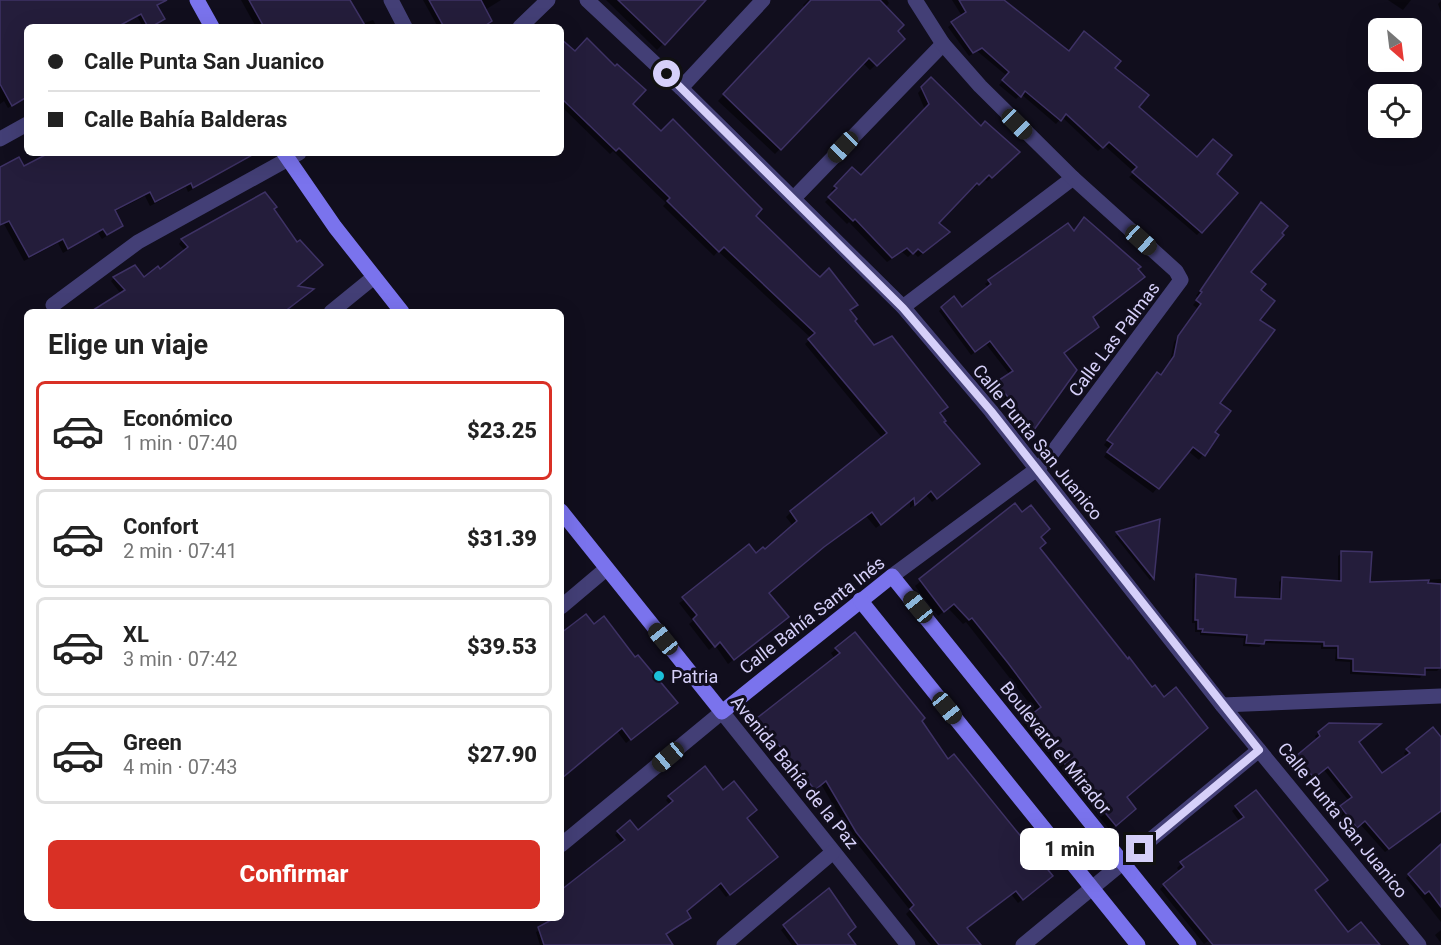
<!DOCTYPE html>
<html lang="es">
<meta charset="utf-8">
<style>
body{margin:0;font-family:Roboto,sans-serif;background:#f6f6f6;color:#222;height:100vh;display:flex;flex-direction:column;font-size:22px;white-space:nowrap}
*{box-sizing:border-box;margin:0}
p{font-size:20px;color:#767676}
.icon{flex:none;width:33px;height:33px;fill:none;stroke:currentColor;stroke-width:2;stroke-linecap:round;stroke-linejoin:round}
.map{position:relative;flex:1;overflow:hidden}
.panel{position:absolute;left:24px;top:309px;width:540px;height:612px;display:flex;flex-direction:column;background:#fff;border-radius:9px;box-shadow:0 6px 24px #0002}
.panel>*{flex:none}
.guide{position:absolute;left:24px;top:24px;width:540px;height:132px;border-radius:9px;box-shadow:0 6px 24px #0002;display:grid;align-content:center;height:132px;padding:0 24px;background:#fff}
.needle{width:39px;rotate:152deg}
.fabs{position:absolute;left:1368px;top:18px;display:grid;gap:12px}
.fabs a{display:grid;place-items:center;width:54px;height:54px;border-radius:9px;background:#fff;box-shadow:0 6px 24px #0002;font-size:30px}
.end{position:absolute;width:27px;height:27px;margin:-14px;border:8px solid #d6d0f9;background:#111;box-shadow:0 0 0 3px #111}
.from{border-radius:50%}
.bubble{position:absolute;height:42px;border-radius:9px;background:#fff;box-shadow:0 6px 24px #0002;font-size:20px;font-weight:800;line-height:42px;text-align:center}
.car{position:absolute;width:18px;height:36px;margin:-18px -9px;border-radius:8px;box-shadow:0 0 4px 2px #0007;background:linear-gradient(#222 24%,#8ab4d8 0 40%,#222 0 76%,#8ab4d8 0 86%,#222 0)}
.guide b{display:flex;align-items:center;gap:21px;height:57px;font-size:22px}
.guide b+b{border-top:2px solid #e0e0e0}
.guide i{width:15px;height:15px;background:#222}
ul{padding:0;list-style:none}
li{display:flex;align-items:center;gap:18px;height:99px;margin:0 12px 9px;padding:0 12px;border:3px solid #e0e0e0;border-radius:9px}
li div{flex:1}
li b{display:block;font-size:22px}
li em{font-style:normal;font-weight:800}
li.selected{border-color:#d93025}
li>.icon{width:54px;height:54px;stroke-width:1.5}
h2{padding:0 24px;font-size:27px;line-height:72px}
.action{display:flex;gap:12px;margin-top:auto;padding:12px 24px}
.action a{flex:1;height:69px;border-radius:9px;background:#d93025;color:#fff;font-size:24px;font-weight:800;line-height:69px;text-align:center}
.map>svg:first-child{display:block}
.shadow{fill:#0007}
.building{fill:#241d3b;stroke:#3e3265;stroke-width:1.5}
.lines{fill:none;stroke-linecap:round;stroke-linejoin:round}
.street{stroke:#433f76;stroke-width:15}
.secondary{stroke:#7a73ed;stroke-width:15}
.route{stroke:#d6d0f9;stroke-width:8}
.poi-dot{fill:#1bc0da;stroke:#110e1d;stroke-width:2}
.labels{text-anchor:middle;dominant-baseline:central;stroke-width:6;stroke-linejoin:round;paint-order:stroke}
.street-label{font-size:18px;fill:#d6d0f9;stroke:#110e1d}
.poi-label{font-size:18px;fill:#d6d0f9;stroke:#110e1d;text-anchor:start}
</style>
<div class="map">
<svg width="1441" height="945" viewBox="0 0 1441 945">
<rect width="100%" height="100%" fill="#110e1d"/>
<!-- shadow -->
<g class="shadow">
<path d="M0,0H153L163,19L152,27H143L137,16L117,27H27V96L8,108L4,101L0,104Z"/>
<path d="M241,0H348L362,24L373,20L377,27H256Z"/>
<path d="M423,0H501L485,10L491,20L483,27H438Z"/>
<path d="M606,0H705L657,50Z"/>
<path d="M808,0H887L889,3L885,8L896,31L903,39L870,70L863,63L775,154L718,101L805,8L803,5Z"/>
<path d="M952,0H1003L1068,52L1113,68L1137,107L1236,193L1197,235L1129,177L1134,172L1104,145L1098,151L1062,117L1056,124L1021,94L1016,99L999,85L1007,76L977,51L969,56L948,27L962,16Z"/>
<path d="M1388,0H1411L1403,10Z"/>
<path d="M1441,1V12L1438,4Z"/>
<path d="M561,41L754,216L811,271L856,305L849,311L853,321L874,347L938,413L973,468L932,502L926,495L910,508V501L876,528L866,516L818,552L768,593L782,621L728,664L715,645L709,650L689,624L693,621L679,603L765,551L793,526L786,517L791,512L883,439L805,344L811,338L718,251L714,256L663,206L666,203L613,151L610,154L561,106Z"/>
<path d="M931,79L980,128L1018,152L987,181L983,179L974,188L972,186L937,223L943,236L918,257L913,252L908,257L902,252L887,262L849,222L847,224L825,202L834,193L831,191L852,169L861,177L925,110L918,93Z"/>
<path d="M52,153H240L243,159L188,192L186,187L150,206L145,196L114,212L121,226L102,239L98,233L63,253L58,243L24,261L4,224L0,226V178Z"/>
<path d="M1261,204L1248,272L1259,290L1258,320L1218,403L1213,433L1217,435L1199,460L1188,451L1153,493L1104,457L1109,449L1104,445L1153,379L1160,376L1170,362L1174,342L1198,309L1193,305L1199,298L1196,296Z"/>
<path d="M272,210L296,287L283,312H91L121,294L111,281L114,278L144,279L160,271L185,251L179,244L182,240Z"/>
<path d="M1068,225L1092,317L1063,353L1075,370L1029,432L994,387L1010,375L986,344L971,355L939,311L942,308L961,309L989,288L985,284L989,281Z"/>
<path d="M1015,505L1039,537V548L1152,689L1164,699L1126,798L1129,814L1110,830L1023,724L1036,712L966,622L963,624L948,608L938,616L915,586Z"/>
<path d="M1158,521L1152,578L1150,580L1115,536Z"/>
<path d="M1342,553L1369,584L1441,579V667L1437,671H1424L1420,678L1350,674V662L1335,661L1336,649H1321V645L1263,643L1259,647L1243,646L1244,638L1200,635V632H1195V623H1192L1193,579L1196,576L1234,598L1279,600V582L1283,578L1338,582V556Z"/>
<path d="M561,635L672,706L626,743L617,731L561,778Z"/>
<path d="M836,649L920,721L947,761L1046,880L1018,903L1011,894L966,929L967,945H931L906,914L910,910L852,837L821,784L809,793L753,724L835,659L831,653Z"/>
<path d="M1319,733L1358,742L1381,775L1406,757L1404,753L1407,750L1441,739V810L1385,852L1360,824L1352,830L1337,811L1349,801L1324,770L1310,781L1293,760L1317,741L1315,736Z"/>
<path d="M669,797L745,818L773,860L726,897L717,885L643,945H540L536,932L561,918V894L622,844L615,835L618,832H637L670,805L666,800Z"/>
<path d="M1236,807L1313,891L1347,935L1372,945H1215L1211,939L1204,944L1160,889L1180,872L1177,868L1181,864L1240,822L1232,811Z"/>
<path d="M1441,846V922L1406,878Z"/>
<path d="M829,891L846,934L855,945H792L781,930Z"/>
<path d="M1441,930V943L1435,935Z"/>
</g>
<!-- building -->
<g class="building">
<path d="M0,0H167L157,5L165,19L151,27H148L141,14L117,27H27V97L12,106L0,84Z"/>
<path d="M249,0H350L366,27H264Z"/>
<path d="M429,0H481L492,21L483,27H444Z"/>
<path d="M618,0H706L665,45Z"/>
<path d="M811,0H880L904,25L898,31L905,39L877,66L869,58L781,150L723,94Z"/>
<path d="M959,0H1004L1069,51L1084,31L1121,61L1115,68L1149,95L1139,107L1197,157L1213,139L1232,155L1217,174L1238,193L1202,233L1132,172L1137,167L1109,142L1103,148L1066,114L1061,121L1025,91L1021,97L1002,80L1009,72L982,48L973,53L951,22L966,12Z"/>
<path d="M587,38L615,66L617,64L646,90L633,104L661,131L673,119L762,209L756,216L812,270L820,277L829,268L858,305L850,310L857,319L855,321L874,345L892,336L948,407L940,413L946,421L944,422L980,464L937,499L931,491L915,505L914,498L881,525L872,512L824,547L769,593L789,617L734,660L720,642L715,647L693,619L697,615L682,597L749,544L756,553L763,547L765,549L797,521L790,511L887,433L808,339L815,333L724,247L719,252L667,201L670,198L619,148L616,151L561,98V39L575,51Z"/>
<path d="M931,77L981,126L985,121L1020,152L992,178L989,175L979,185L977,183L939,223L950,232L923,253L918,249L913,254L907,248L892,258L855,219L853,221L828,197L837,188L834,186L852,167L861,175L929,104L921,87Z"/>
<path d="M49,153H256L193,188L191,183L155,202L150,192L115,210L123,226L107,235L103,229L68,249L63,239L29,257L9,221L0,225V167L19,157L24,166Z"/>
<path d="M265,192L277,207L274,209L297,242L300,240L323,265L298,286L314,289L284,312H90L125,290L113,277L135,265L144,277L158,266L160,269L188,247L181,239Z"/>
<path d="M1261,202L1288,226L1282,233L1284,235L1251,272L1266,284L1261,290L1275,301L1260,320L1275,330L1220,403L1231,411L1215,432L1219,435L1205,456L1193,447L1159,489L1107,452L1113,444L1107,440L1157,372L1161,375L1174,356L1178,336L1201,304L1196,300L1202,292L1200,291Z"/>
<path d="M1084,217L1141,267L1138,269L1145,277L1093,317L1099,327L1064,353L1077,370L1034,430L996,382L1013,371L990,341L975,352L941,307L954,296L962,307L991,284L988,280L1068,223L1074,231Z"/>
<path d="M1015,503L1022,512L1031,505L1050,529L1041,537L1046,543L1040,548L1128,659L1129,657L1152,687L1155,685L1164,697L1176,687L1208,728L1127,797L1136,809L1116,826L1027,718L1041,707L1008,663L972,618L969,620L954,604L944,612L919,579Z"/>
<path d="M1160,519L1154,579L1116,532Z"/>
<path d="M1341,551L1372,552L1370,582L1429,580L1428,583L1441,584V668H1425V675L1353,671V659L1338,658V646H1324V642L1265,640L1264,644L1246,643L1247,635L1202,632L1203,629H1198V620H1195L1196,574L1236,579L1235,597L1281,599L1282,577L1341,581Z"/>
<path d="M586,614L594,624L604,616L635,657L638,655L678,703L631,740L622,728L561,779V633Z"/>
<path d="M855,632L925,718L922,721L948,759L954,754L1053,876L1023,900L1016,891L967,928L981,945H939L910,909L914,905L856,832L826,781L815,790L757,718L840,653L835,648Z"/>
<path d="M1329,723L1381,724L1359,742L1382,773L1410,753L1406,749L1433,727L1441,737V811L1389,849L1365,821L1357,828L1340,806L1352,797L1328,767L1314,778L1296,756L1320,736L1318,732Z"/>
<path d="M705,766L723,790L734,781L757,810L747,818L778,857L730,895L721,883L687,911L691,918L666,934L673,945H544L538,927L555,918H561V890L625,840L617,831L630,820L638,830L673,801L668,796Z"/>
<path d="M1256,790L1328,880L1315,890L1348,932L1361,922L1380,945H1213L1163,884L1184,867L1180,862L1244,817L1235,806Z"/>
<path d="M1441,844V907L1429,891L1425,894L1408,874Z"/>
<path d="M829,888L856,927L848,934L856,945H798L783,925Z"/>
</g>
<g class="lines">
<!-- street -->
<g class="street">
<path d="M391,0L405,27"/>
<path d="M587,0L681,88L903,307L991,411L1222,705L1419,945"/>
<path d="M520,27L548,0"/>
<path d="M681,88L763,0"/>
<path d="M0,139L27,124"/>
<path d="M794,198L943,44"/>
<path d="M53,305L138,242L299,153"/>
<path d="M903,307L1073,178"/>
<path d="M331,312L374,277"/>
<path d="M892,576L1037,469L1050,456L1181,280L1176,271L1073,178L980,86L943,44L915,0"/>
<path d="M561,607L606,569"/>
<path d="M1222,705L1441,696"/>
<path d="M561,845L722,712L908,945"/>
<path d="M724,945L833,852"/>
<path d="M1023,945L1259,750"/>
</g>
<!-- secondary -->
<g class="secondary">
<path d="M197,0L212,27"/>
<path d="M284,153L335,227L402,312"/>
<path d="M561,511L722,712L892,576L1189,945"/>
<path d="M860,600L1138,945"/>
</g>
</g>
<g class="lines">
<!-- route -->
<path class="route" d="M667,74L903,308L991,411L1259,750L1140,849"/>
</g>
<!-- markers -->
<circle class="poi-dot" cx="659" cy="676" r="6"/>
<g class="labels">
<!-- street labels -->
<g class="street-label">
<text transform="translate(1114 339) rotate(-53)">Calle Las Palmas</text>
<text transform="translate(1038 442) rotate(51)">Calle Punta San Juanico</text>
<text transform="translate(812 615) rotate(-38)">Calle Bahía Santa Inés</text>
<text transform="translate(1056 748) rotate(51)">Boulevard el Mirador</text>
<text transform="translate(795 772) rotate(51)">Avenida Bahía de la Paz</text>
<text transform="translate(1343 820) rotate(51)">Calle Punta San Juanico</text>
</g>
<!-- poi labels -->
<g class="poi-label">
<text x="671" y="676">Patria</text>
</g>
</g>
</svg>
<div class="fabs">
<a><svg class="needle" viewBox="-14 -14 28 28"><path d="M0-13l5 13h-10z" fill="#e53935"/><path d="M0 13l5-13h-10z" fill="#767676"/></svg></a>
<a><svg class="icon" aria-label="locate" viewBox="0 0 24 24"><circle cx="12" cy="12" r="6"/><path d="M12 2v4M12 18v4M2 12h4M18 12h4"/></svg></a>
</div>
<i class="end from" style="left:667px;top:74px"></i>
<i class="end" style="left:1140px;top:849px"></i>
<div class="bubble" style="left:1020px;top:828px;width:99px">1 min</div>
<i class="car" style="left:1017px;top:124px;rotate:135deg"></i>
<i class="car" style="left:843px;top:147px;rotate:224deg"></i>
<i class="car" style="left:1141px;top:240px;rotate:132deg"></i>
<i class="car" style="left:918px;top:607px;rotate:321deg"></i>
<i class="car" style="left:663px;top:639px;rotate:321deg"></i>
<i class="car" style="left:947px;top:708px;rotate:141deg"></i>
<i class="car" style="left:668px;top:757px;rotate:230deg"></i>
<div class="guide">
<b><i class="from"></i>Calle Punta San Juanico</b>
<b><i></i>Calle Bahía Balderas</b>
</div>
<section class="panel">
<h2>Elige un viaje</h2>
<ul>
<li class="selected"><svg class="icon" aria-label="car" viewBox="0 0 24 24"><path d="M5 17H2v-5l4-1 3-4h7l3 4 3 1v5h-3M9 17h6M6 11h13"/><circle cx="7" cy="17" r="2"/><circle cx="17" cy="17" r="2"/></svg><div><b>Económico</b><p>1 min · 07:40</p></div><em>$23.25</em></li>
<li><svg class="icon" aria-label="car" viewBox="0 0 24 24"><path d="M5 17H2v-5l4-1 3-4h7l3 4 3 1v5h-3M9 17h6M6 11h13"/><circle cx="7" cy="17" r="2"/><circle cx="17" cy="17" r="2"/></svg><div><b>Confort</b><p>2 min · 07:41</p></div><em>$31.39</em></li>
<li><svg class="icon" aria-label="car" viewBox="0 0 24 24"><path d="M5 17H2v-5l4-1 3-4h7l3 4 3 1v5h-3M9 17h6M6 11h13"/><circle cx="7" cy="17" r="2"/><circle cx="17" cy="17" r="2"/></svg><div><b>XL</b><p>3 min · 07:42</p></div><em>$39.53</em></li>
<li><svg class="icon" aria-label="car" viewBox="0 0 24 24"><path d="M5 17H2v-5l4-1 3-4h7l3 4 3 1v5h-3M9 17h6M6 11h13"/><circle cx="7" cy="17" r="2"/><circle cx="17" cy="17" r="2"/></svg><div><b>Green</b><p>4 min · 07:43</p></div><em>$27.90</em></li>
</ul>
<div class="action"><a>Confirmar</a></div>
</section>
</div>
